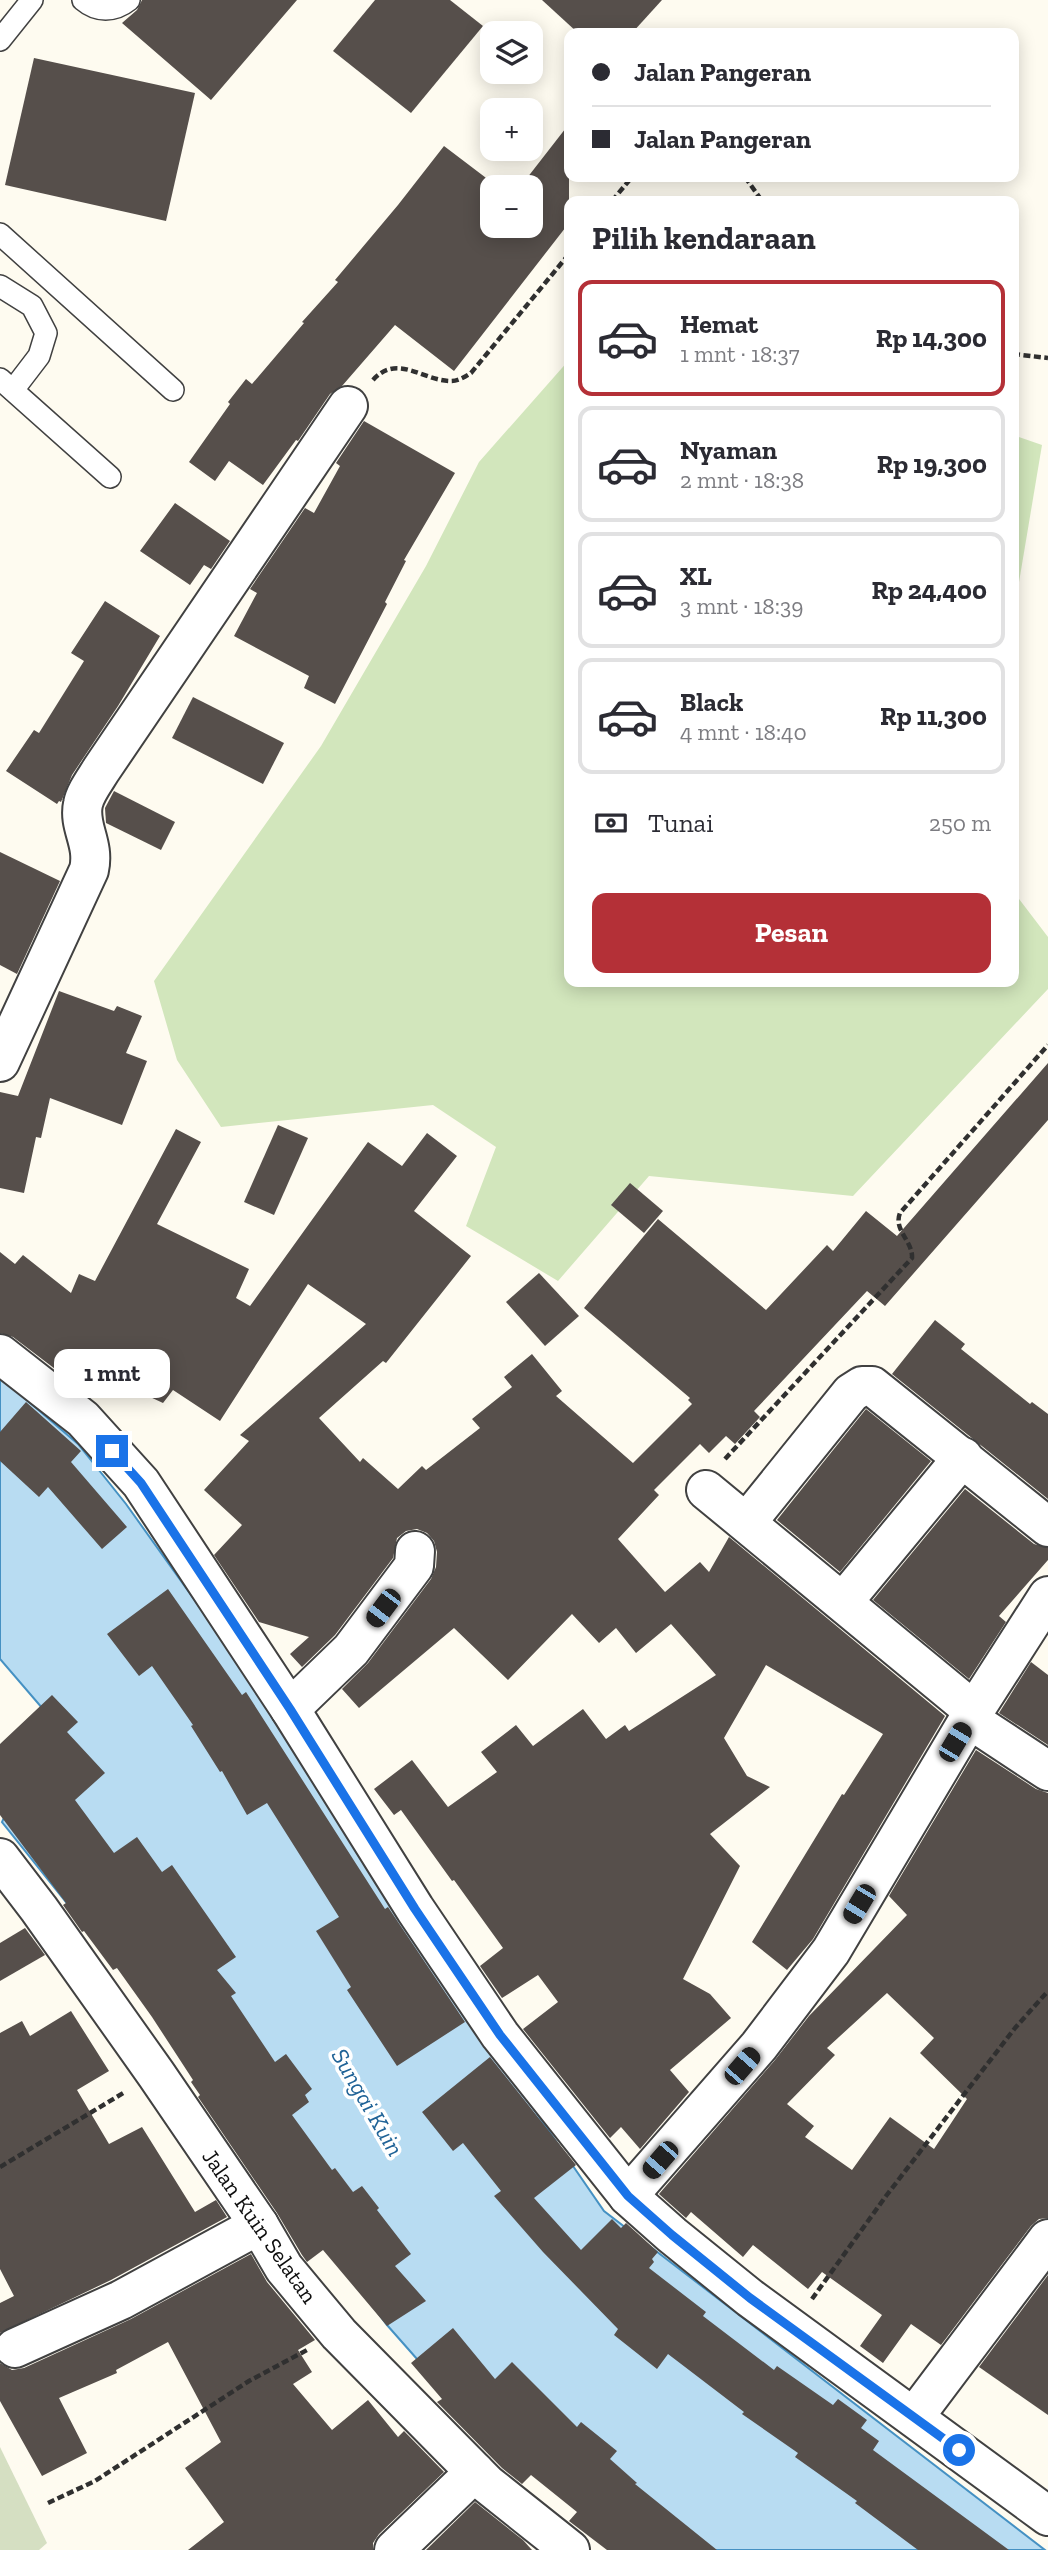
<!DOCTYPE html>
<html lang="id">
<meta charset="utf-8">
<style>
body{margin:0;font-family:"Zilla Slab",serif;background:#f2f2f3;color:#2b2b33;height:100vh;display:flex;flex-direction:column;font-size:26px;white-space:nowrap}
*{box-sizing:border-box;margin:0}
p{font-size:23px;color:#7c7c81}
.icon{flex:none;width:38px;height:38px;fill:none;stroke:currentColor;stroke-width:2;stroke-linecap:round;stroke-linejoin:round}
.map{position:relative;flex:1;overflow:hidden}
.side{position:absolute;left:564px;top:196px;width:455px;height:791px;display:flex;flex-direction:column;background:#fff;border-radius:14px;box-shadow:0 4px 18px #0003}
.side>*{flex:none}
.top-card{position:absolute;left:564px;top:28px;width:455px;height:154px;border-radius:14px;box-shadow:0 4px 18px #0003;display:grid;align-content:center;height:154px;padding:0 28px;background:#fff}
.tools{position:absolute;left:480px;top:21px;display:grid;gap:14px}
.tools a{display:grid;place-items:center;width:63px;height:63px;border-radius:14px;background:#fff;box-shadow:0 4px 18px #0003;font-size:35px}
.end{position:absolute;width:32px;height:32px;margin:-16px;border:9px solid #1a73e8;background:#fff;box-shadow:0 0 0 4px #fff}
.from{border-radius:50%}
.bubble{position:absolute;height:49px;border-radius:14px;background:#fff;box-shadow:0 4px 18px #0003;font-size:23px;font-weight:700;line-height:49px;text-align:center}
.car{position:absolute;width:21px;height:42px;margin:-21px -10px;border-radius:9px;box-shadow:0 0 5px 2px #0007;background:linear-gradient(#222 24%,#8ab4d8 0 40%,#222 0 76%,#8ab4d8 0 86%,#222 0)}
.top-card b{display:flex;align-items:center;gap:24px;height:66px;font-size:26px}
.top-card b+b{border-top:2px solid #e1e1e2}
.top-card i{width:18px;height:18px;background:#2b2b33}
ul{padding:0;list-style:none}
li{display:flex;align-items:center;gap:21px;height:116px;margin:0 14px 10px;padding:0 14px;border:4px solid #e1e1e2;border-radius:14px}
li div{flex:1}
li b{display:block;font-size:26px}
li em{font-style:normal;font-weight:700}
li.active{border-color:#b43037}
li>.icon{width:63px;height:63px;stroke-width:1.5}
h2{padding:0 28px;font-size:32px;line-height:84px}
.pay{display:flex;align-items:center;gap:18px;height:77px;padding:0 28px;font-size:26px}
.pay p{margin-inline-start:auto}
.cta{display:flex;gap:14px;margin-top:auto;padding:14px 28px}
.cta a{flex:1;height:80px;border-radius:14px;background:#b43037;color:#fff;font-size:28px;font-weight:700;line-height:80px;text-align:center}
.map>svg:first-child{display:block}
.green{fill:#d2e6bc}
.cemetery{fill:#d5dfc2}
.water{fill:#b8dcf2;stroke:#4591c3;stroke-width:2}
.building{fill:#564f4b;fill-rule:evenodd}
.lines{fill:none;stroke-linecap:round;stroke-linejoin:round}
.service-casing{stroke:#414141;stroke-width:24}
.minor-casing{stroke:#414141;stroke-width:42}
.tertiary-casing{stroke:#414141;stroke-width:42}
.path{stroke:#303030;stroke-width:4.5;stroke-dasharray:7 3.5;stroke-linecap:butt}
.service{stroke:#fff;stroke-width:21}
.minor{stroke:#fff;stroke-width:38}
.tertiary{stroke:#fff;stroke-width:38}
.route{stroke:#1a73e8;stroke-width:9}
.labels{text-anchor:middle;dominant-baseline:central;stroke-width:7;stroke-linejoin:round;paint-order:stroke}
.street-label{font-size:23px;fill:#0e0e0e;stroke:#fff}
.water-label{font-size:24px;font-style:italic;fill:#206397;stroke:#fff}
</style>
<div class="map">
<svg width="1048" height="2550" viewBox="0 0 1048 2550">
<rect width="100%" height="100%" fill="#fefbf0"/>
<!-- green -->
<g class="green">
<path d="M569,360V982H1013V891L1048,937V989L853,1196L649,1176L558,1281L466,1226L496,1147L433,1105L221,1127L177,1060L154,981L321,746L426,566L479,462Z"/>
<path d="M1013,435L1042,445L1013,618Z"/>
</g>
<!-- cemetery -->
<path class="cemetery" d="M0,2447L47,2543L39,2550H0Z"/>
<!-- water -->
<path class="water" d="M0,1377L78,1444L126,1504L299,1746L520,2089L604,2211L1045,2550H637L484,2435L387,2325L145,2001L2,1822L49,1716L0,1659Z"/>
<!-- building -->
<g class="building">
<path d="M142,0H297L211,100L122,23L137,10Z"/>
<path d="M375,0H450L483,26L411,113L333,51Z"/>
<path d="M542,0H662L632,33H578Z"/>
<path d="M34,58L195,93L166,221L5,185Z"/>
<path d="M569,124V223L454,371L395,325L342,386L330,394L298,441L296,440L263,485L229,461L215,481L189,462L230,404L228,402L246,379L252,384L304,323L302,322L338,282L335,280L398,205L444,146L498,187H492V226H530V187H520Z"/>
<path d="M364,421L455,473L404,560L406,561L385,602L387,604L335,704L304,688L309,676L234,636L257,593L250,589L305,508L314,513L340,466L336,463Z"/>
<path d="M175,503L230,541L211,569L204,565L190,585L140,551Z"/>
<path d="M105,601L160,636L118,706L72,775L61,802L59,801L57,804L6,771L34,730L39,733L84,661L71,653Z"/>
<path d="M193,697L284,743L263,784L172,738Z"/>
<path d="M114,791L175,822L161,850L106,823L105,808Z"/>
<path d="M0,852L60,881L17,974L0,965Z"/>
<path d="M59,991L114,1011L117,1006L142,1016L126,1053L147,1061L122,1125L50,1098L41,1138L36,1137L24,1193L0,1188V1092L18,1096Z"/>
<path d="M1048,1063V1120L885,1306L867,1291L754,1411L760,1417L735,1444L726,1436L709,1453L700,1444L654,1490L659,1495L618,1539L665,1592L700,1562L709,1572L729,1537L945,1716L813,1939L787,1970L752,1942L842,1794L844,1795L883,1734L766,1665L724,1738L747,1776L770,1787L710,1834L740,1866L683,1979L710,1994L731,2018L670,2070L689,2092L640,2149L621,2127L610,2138L523,2029L558,2002L538,1975L502,1998L480,1966L503,1948L454,1880L452,1881L401,1810L394,1815L374,1789L412,1760L448,1807L497,1772L481,1752L516,1725L533,1746L583,1709L606,1739L625,1725L629,1731L716,1675L671,1624L636,1653L616,1628L599,1643L572,1614L508,1680L454,1628L359,1708L342,1689L368,1663L431,1579L436,1567L437,1552L434,1541L427,1533L417,1529L406,1531L397,1538L393,1558L335,1635L302,1667L290,1654L309,1637L259,1622L214,1555L242,1525L204,1490L249,1441L240,1435L366,1324L308,1284L220,1421L173,1390L163,1403L75,1362L67,1378L13,1337L0,1333V1252L15,1264L23,1255L71,1293L79,1274L95,1281L176,1129L201,1142L157,1224L249,1269L236,1298L250,1306L368,1142L402,1166L427,1133L457,1156L414,1211L471,1256L386,1363L383,1361L319,1418L360,1462L363,1458L398,1489L422,1466L426,1470L480,1428L472,1419L512,1387L504,1377L532,1354L562,1391L556,1396L633,1463L692,1404L688,1400L690,1398L584,1308L658,1219L766,1310L827,1245L833,1251L866,1211L897,1236Z"/>
<path d="M278,1125L308,1138L274,1215L244,1202Z"/>
<path d="M630,1183L663,1211L644,1233L611,1205Z"/>
<path d="M539,1273L579,1316L545,1346L506,1302Z"/>
<path d="M935,1320L965,1344L961,1349L1030,1404L1032,1402L1048,1414V1499L892,1374Z"/>
<path d="M26,1402L81,1451L71,1462L127,1527L102,1549L48,1487L39,1497L0,1461V1432Z"/>
<path d="M866,1409L931,1461L840,1572L777,1520Z"/>
<path d="M965,1489L1034,1544L1048,1548V1560L999,1616L1006,1622L969,1679L873,1600Z"/>
<path d="M168,1589L242,1695L246,1692L385,1909L388,1907L465,2022L397,2066L347,1990L351,1987L316,1931L339,1917L267,1803L247,1815L222,1771L220,1772L191,1726L193,1725L152,1666L139,1676L107,1634Z"/>
<path d="M1031,1662L1048,1675V1745L999,1713Z"/>
<path d="M52,1695L78,1722L67,1732L105,1773L75,1800L114,1853L137,1837L162,1872L172,1865L236,1957L217,1970L236,1993L231,1996L275,2062L286,2054L312,2089L305,2095L309,2102L292,2115L332,2170L335,2168L353,2192L362,2186L379,2208L377,2210L411,2254L395,2266L426,2301L387,2326L323,2250L307,2262L302,2255L277,2213L198,2097L200,2095L191,2082L193,2080L152,2017L117,1968L113,1970L84,1931L82,1932L63,1905L66,1903L0,1815V1744Z"/>
<path d="M976,1750L1036,1789L1048,1793V2218L1039,2219L1031,2226L941,2345L911,2324L883,2363L860,2346L882,2315L822,2272L808,2289L753,2245L743,2257L691,2212L686,2218L659,2194L775,2060L809,2016L907,1915L889,1896ZM887,1993L934,2038L920,2053L967,2099L934,2149L890,2117L852,2170L805,2137L814,2126L787,2104L835,2055L827,2048Z"/>
<path d="M25,1928L45,1955L0,1981V1943Z"/>
<path d="M71,2011L109,2071L77,2090L109,2144L142,2127L195,2212L216,2200L227,2217L111,2280L0,2333V2303L14,2296L0,2269V2033L22,2021L30,2036Z"/>
<path d="M490,2057L576,2165L534,2198L581,2250L612,2219L621,2228L626,2223L658,2252L652,2259L654,2262L649,2268L706,2312L703,2316L774,2370L777,2366L833,2405L838,2399L867,2420L861,2428L879,2441L873,2450L1009,2550H918L855,2503L857,2501L795,2457L798,2453L742,2414L744,2412L668,2354L657,2369L614,2335L618,2329L543,2252L494,2196L501,2191L463,2143L453,2151L422,2112Z"/>
<path d="M251,2254L267,2282L315,2340L298,2350L312,2372L293,2384L332,2430L368,2400L398,2437L404,2431L444,2472L379,2534L373,2543V2550H188L224,2522L185,2468L221,2442L168,2342L116,2370L117,2373L59,2398L87,2453L42,2476L0,2401V2363L12,2370L24,2368L131,2319Z"/>
<path d="M1048,2275V2415L979,2367Z"/>
<path d="M453,2328L495,2379L512,2362L577,2427L581,2422L617,2451L610,2459L637,2483L635,2484L717,2550H607L569,2521L577,2512L531,2475L522,2484L502,2468L437,2402L442,2399L411,2363Z"/>
<path d="M475,2502L523,2540L532,2550H426Z"/>
</g>
<g class="lines">
<!-- service casing -->
<g class="service-casing">
<g id="service">
<path d="M83,0C97,12 114,12 129,0"/>
<path d="M0,40L32,0"/>
<path d="M0,234L173,390"/>
<path d="M0,286L32,306L46,333L39,356L13,390"/>
<path d="M0,379L110,477"/>
</g>
</g>
<!-- minor casing -->
<g class="minor-casing">
<g id="minor">
<path d="M0,1062L89,870C95,843 78,827 83,804C85,793 95,780 101,770L348,406"/>
<path d="M706,1490L974,1711"/>
<path d="M747,1522L851,1393L862,1386H872L1048,1527"/>
<path d="M843,1602L963,1457"/>
<path d="M290,1709L351,1650L414,1566L415,1551"/>
<path d="M969,1719L1048,1596"/>
<path d="M628,2196L759,2046L831,1951L969,1719L1048,1771"/>
<path d="M15,2348L121,2300L259,2225"/>
<path d="M914,2417L1048,2239"/>
<path d="M394,2550L475,2472"/>
</g>
</g>
<!-- tertiary casing -->
<g class="tertiary-casing">
<g id="tertiary">
<path d="M0,1354L83,1419L141,1483L290,1709L415,1909L500,2035L628,2196L672,2235L750,2298L1048,2516"/>
<path d="M0,1858L39,1909L156,2074L259,2225L284,2268L339,2334L487,2484L570,2550"/>
</g>
</g>
<!-- path -->
<g class="path">
<path d="M745,177L762,201"/>
<path d="M612,201L632,177"/>
<path d="M1013,354L1048,358"/>
<path d="M373,380C397,353 423,381 451,381C458,381 465,377 471,373L569,254"/>
<path d="M725,1459L912,1258C913,1241 893,1230 900,1213L1048,1045"/>
<path d="M0,2167L125,2092"/>
<path d="M812,2299L886,2196L1015,2028L1048,1991"/>
<path d="M48,2503L95,2481L249,2381L307,2350"/>
</g>
<!-- service -->
<use href="#service" class="service"/>
<!-- minor -->
<use href="#minor" class="minor"/>
<!-- tertiary -->
<use href="#tertiary" class="tertiary"/>
</g>
<g class="lines">
<!-- route -->
<path class="route" d="M112,1451L141,1483L290,1709L415,1909L500,2035L628,2196L672,2235L750,2298L959,2450"/>
</g>
<g class="labels">
<!-- street labels -->
<g class="street-label">
<text transform="translate(260 2226) rotate(55)">Jalan Kuin Selatan</text>
</g>
<!-- water labels -->
<g class="water-label">
<text transform="translate(368 2102) rotate(60)">Sungai Kuin</text>
</g>
</g>
</svg>
<div class="tools">
<a><svg class="icon" aria-label="layers" viewBox="0 0 24 24"><path d="M12 4l9 5-9 5-9-5zM3 14l9 5 9-5"/></svg></a>
<a>+</a>
<a>−</a>
</div>
<i class="end from" style="left:959px;top:2450px"></i>
<i class="end" style="left:112px;top:1451px"></i>
<div class="bubble" style="left:54px;top:1349px;width:116px">1 mnt</div>
<i class="car" style="left:383px;top:1608px;rotate:217deg"></i>
<i class="car" style="left:955px;top:1742px;rotate:31deg"></i>
<i class="car" style="left:859px;top:1904px;rotate:211deg"></i>
<i class="car" style="left:742px;top:2066px;rotate:41deg"></i>
<i class="car" style="left:660px;top:2160px;rotate:221deg"></i>
<div class="top-card">
<b><i class="from"></i>Jalan Pangeran</b>
<b><i></i>Jalan Pangeran</b>
</div>
<section class="side">
<h2>Pilih kendaraan</h2>
<ul>
<li class="active"><svg class="icon" aria-label="car" viewBox="0 0 24 24"><path d="M5 17H2v-5l4-1 3-4h7l3 4 3 1v5h-3M9 17h6M6 11h13"/><circle cx="7" cy="17" r="2"/><circle cx="17" cy="17" r="2"/></svg><div><b>Hemat</b><p>1 mnt · 18:37</p></div><em>Rp 14,300</em></li>
<li><svg class="icon" aria-label="car" viewBox="0 0 24 24"><path d="M5 17H2v-5l4-1 3-4h7l3 4 3 1v5h-3M9 17h6M6 11h13"/><circle cx="7" cy="17" r="2"/><circle cx="17" cy="17" r="2"/></svg><div><b>Nyaman</b><p>2 mnt · 18:38</p></div><em>Rp 19,300</em></li>
<li><svg class="icon" aria-label="car" viewBox="0 0 24 24"><path d="M5 17H2v-5l4-1 3-4h7l3 4 3 1v5h-3M9 17h6M6 11h13"/><circle cx="7" cy="17" r="2"/><circle cx="17" cy="17" r="2"/></svg><div><b>XL</b><p>3 mnt · 18:39</p></div><em>Rp 24,400</em></li>
<li><svg class="icon" aria-label="car" viewBox="0 0 24 24"><path d="M5 17H2v-5l4-1 3-4h7l3 4 3 1v5h-3M9 17h6M6 11h13"/><circle cx="7" cy="17" r="2"/><circle cx="17" cy="17" r="2"/></svg><div><b>Black</b><p>4 mnt · 18:40</p></div><em>Rp 11,300</em></li>
</ul>
<div class="pay"><svg class="icon" aria-label="cash" viewBox="0 0 24 24"><path d="M3 7h18v10H3z"/><circle cx="12" cy="12" r="2"/></svg>Tunai<p>250 m</p></div>
<div class="cta"><a>Pesan</a></div>
</section>
</div>
